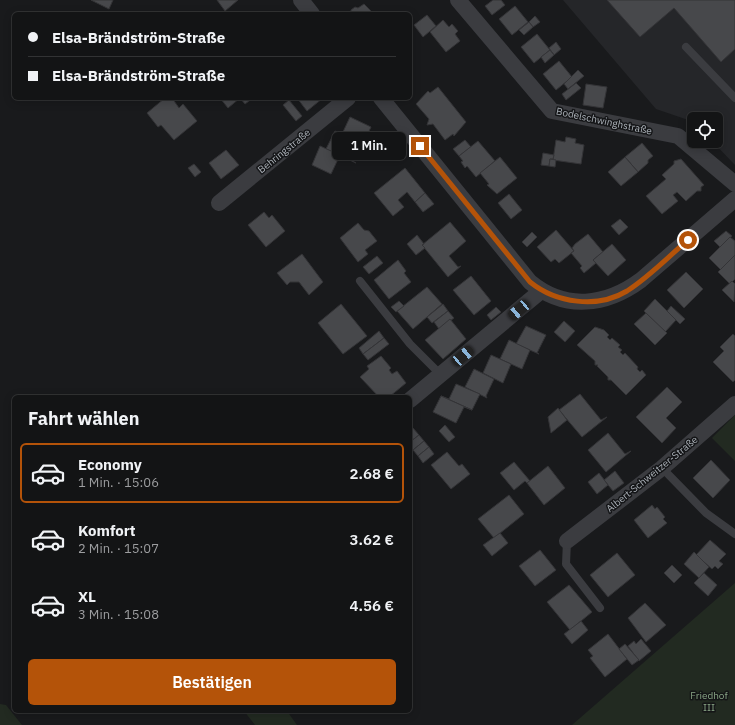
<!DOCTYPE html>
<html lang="de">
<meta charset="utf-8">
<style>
body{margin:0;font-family:"IBM Plex Sans",sans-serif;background:#202122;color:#f1f3f6;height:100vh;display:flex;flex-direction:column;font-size:15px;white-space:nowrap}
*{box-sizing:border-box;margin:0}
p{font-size:13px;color:#9d9ea0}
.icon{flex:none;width:22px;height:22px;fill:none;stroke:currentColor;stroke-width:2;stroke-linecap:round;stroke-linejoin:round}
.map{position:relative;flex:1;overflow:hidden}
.drawer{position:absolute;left:12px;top:395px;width:400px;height:318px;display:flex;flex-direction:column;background:#131415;border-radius:6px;box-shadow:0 2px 10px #0003,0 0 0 1px #323334}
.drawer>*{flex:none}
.top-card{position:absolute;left:12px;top:12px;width:400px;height:88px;border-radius:6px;box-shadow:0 2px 10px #0003,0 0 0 1px #323334;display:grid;align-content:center;height:88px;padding:0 16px;background:#131415}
.fabs{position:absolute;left:687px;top:112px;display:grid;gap:8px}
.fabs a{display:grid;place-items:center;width:36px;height:36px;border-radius:6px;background:#131415;box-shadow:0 2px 10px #0003,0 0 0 1px #323334;font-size:20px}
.end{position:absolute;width:18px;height:18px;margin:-9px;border:5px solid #b45309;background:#fff;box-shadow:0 0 0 2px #fff}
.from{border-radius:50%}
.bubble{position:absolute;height:28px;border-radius:6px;background:#131415;box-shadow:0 2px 10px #0003,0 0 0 1px #323334;font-size:13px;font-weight:600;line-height:28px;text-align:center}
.car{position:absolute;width:12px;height:24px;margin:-12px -6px;border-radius:5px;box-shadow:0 0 3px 1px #0007;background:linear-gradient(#222 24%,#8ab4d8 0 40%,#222 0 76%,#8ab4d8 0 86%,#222 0)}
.top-card b{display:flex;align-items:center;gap:14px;height:38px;font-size:15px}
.top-card b+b{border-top:1px solid #323334}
.top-card i{width:10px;height:10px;background:#f1f3f6}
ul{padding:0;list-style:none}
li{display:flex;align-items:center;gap:12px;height:60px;margin:0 8px 6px;padding:0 8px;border:2px solid transparent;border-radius:6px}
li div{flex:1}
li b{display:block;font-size:15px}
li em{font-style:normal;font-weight:600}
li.on{border-color:#b45309}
li>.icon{width:36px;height:36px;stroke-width:1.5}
h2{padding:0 16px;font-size:18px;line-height:48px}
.button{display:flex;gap:8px;margin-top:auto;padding:8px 16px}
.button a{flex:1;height:46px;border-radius:6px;background:#b45309;color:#fff;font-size:16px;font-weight:600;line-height:46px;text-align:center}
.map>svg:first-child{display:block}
.built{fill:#252629}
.green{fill:#222a21}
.building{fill:#47484b;stroke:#343437}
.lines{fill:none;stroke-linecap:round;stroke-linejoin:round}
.service{stroke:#3b3c40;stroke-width:8}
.minor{stroke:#3b3c40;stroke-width:16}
.route{stroke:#b45309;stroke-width:5}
.labels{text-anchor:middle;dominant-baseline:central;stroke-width:3;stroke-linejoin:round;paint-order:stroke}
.street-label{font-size:10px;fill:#adb3ba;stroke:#141517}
.park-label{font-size:10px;fill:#88a485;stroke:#141517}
</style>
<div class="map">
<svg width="735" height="725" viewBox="0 0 735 725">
<rect width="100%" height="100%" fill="#191a1c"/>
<!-- built -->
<path class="built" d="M563,0H735V165L712,141H716V119H694V122L656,109Z"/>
<!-- green -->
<g class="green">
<path d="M735,415V461L712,438Z"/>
<path d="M735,583V725H572Z"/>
<path d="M0,704L6,705L22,725H0Z"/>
<path d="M244,711H287L297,725H255Z"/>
</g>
<!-- building -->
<g class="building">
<path d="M91,0H113L109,9Z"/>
<path d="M217,0H238L225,11Z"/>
<path d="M493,0H501L505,5L492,15L485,6Z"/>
<path d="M607,0H735V49L721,62L674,8L640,37Z"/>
<path d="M364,4L374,14H351V10L355,7L358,8Z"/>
<path d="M515,6L528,22L512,35L499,19Z"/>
<path d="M427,15L436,26L423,37L414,25Z"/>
<path d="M535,16L540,22L533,27L529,22Z"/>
<path d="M443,20L449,27L452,24L458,31L455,34L460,41L446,52L430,32Z"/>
<path d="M529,22L533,27L524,35L519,30Z"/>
<path d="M537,34L550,50L534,63L521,47Z"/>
<path d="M556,42L561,49L554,55L549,48Z"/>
<path d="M550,50L554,55L545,63L541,57Z"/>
<path d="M559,61L572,77L556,90L543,74Z"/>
<path d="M578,70L584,76L568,89L564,84Z"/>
<path d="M576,83L581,88L566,100L562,94Z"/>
<path d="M586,84L607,87L603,108L583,105Z"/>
<path d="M438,87L466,122L454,136L453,134L445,140L433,124L427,125L429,119L416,104L428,91L430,93Z"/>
<path d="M165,98H172L179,108L183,104L197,121L174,140L161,125L158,127L147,113Z"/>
<path d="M220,98H240L228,108Z"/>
<path d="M240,98H253L245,104Z"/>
<path d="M297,98H323L307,111Z"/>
<path d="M289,100L302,116L296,121L283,105Z"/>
<path d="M350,117L371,127L363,144L342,134Z"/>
<path d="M335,131L356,141L347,158L356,163L326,149Z"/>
<path d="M566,137L576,139L575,143L584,145L581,164L553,160L556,140L565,142Z"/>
<path d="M465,140L471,147L459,156L453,149Z"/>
<path d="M478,141L495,161L476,177L467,166L465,168L461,162L463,161L459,156Z"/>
<path d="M642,143L653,156L648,160V163L638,172L625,157Z"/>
<path d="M320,146L340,155L331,174L312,165Z"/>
<path d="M226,150L239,165L221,179L209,163Z"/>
<path d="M543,153L554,155L553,159H550L549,166L541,165Z"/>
<path d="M500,157L517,178L497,194L487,185L489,184L480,173Z"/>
<path d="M625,157L638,172L621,186L608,172Z"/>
<path d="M550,159L556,160L555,167L549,166Z"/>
<path d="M681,159L704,185L701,187V191H697L686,201L677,192L673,195L678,201L662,214L646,196L666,179L662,175L674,164V161Z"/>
<path d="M194,164L201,172L195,177L188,168Z"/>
<path d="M405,168L425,193L415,202L407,192L398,200L404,207L393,216L374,193Z"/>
<path d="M425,193L434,204L423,212L415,202Z"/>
<path d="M509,194L522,210L511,219L498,203Z"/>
<path d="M264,212L269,218L272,215L285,231L266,247L248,225Z"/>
<path d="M620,219L628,227L619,235L611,226Z"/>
<path d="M450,222L466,241L449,256L458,267L461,266L448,277L422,245Z"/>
<path d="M358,223L364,230L369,231L377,241L365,250L368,254L358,262L340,238Z"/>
<path d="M556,230L574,251L559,263L555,259L551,262L537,247Z"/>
<path d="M726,231L732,236L720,247L714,241Z"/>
<path d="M532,232L537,237L527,247L522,242Z"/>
<path d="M588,234L603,252L593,260L596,263L584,273L580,268L582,266L571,253L574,251L572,248L575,244Z"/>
<path d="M417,235L424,244L422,245L425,248L416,255L407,244Z"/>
<path d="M730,237L735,241V255L721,270L709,258Z"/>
<path d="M612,244L626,260L608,276L593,260Z"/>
<path d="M302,254L323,282L309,295L299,282H290L287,285L277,273Z"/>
<path d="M735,255V279L730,284L718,272Z"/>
<path d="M377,256L383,263L369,274L363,267Z"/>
<path d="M398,260L406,271L404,273L411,282L389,299L374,280Z"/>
<path d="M686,272L703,289L684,308L667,290Z"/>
<path d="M471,276L491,301L474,315L453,290Z"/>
<path d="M732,281L735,284L734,302L722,290Z"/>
<path d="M427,287L442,304L413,329L397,311Z"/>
<path d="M655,299L676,320L665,332L644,311Z"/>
<path d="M399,301L404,306L396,312L391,307Z"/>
<path d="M341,304L367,336L343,354L318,323Z"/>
<path d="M443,304L448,311L432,323L427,317Z"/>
<path d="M671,306L685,319L680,324L667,311Z"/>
<path d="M496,307L501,312L491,320L487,315Z"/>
<path d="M448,311L454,318L439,329L434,322Z"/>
<path d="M646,313L667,333L655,345L634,324Z"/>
<path d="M450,319L466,339L443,359L425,340Z"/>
<path d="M564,321L575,331L565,342L554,332Z"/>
<path d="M526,326L546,335L537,353L539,354L516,344Z"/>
<path d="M595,327L604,330L609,335L607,337L610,340L612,338L620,345L618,347L622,350L620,352L623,355L625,353L638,367L637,369L640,372L642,370L646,375L626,395L611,380H608V377L597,366L598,365H595V361L577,345Z"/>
<path d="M379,331L384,338L363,354L359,348Z"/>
<path d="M733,334L735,336V380L733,382L713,362L724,351L720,347Z"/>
<path d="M384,338L389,344L368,360L363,354Z"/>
<path d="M509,340L530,350L522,369L500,359Z"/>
<path d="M491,355L511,364L503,383L483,373Z"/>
<path d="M381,356L391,368L389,370L392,374L397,371L406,383L389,397H379L360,377L369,369L367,366Z"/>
<path d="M474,369L494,379L486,396L487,398L465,387Z"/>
<path d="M456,384L480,394L472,410L441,396L449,399Z"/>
<path d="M667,387L682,402L666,418L676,428L662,443L636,417Z"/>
<path d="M580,394L601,420L607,417L582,437L559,410Z"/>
<path d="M441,396L472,410L464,407L456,423L433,412Z"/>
<path d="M558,408L567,420L551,433L548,417Z"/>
<path d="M445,425L455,437L449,442L439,431Z"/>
<path d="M413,428L419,435L410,442V431Z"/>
<path d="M608,433L625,454L631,451L606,472L588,450Z"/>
<path d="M419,435L424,441L413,450L410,446V442Z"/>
<path d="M424,441L429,447L418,456L413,450Z"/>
<path d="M429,447L434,454L423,463L418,456Z"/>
<path d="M447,452L459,466L462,464L470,474L451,489L431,465Z"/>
<path d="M711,460L730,480L713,498L693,478Z"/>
<path d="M514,462L530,481L527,483L525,481L514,490L500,473Z"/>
<path d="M548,466L565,488L544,505L527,483Z"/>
<path d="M615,471L624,483L613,491L604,480Z"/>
<path d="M599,473L608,485L597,494L588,482Z"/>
<path d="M509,495L524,514L494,538L478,519Z"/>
<path d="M652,505L655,509L657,507L665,517L663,519L667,523L648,538L634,520Z"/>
<path d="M500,533L508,543L492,556L483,545Z"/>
<path d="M710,540L726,554L719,561L723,564L718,569L715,566L712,569L696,555Z"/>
<path d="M540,550L556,570L535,586L519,566Z"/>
<path d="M694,552L709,567L699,578L684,564Z"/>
<path d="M617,553L635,575L608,597L590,575Z"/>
<path d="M672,565L682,575L674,583L664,573Z"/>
<path d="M704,573L717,585L708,596L694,583Z"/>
<path d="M569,585L592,612L570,630L547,602Z"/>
<path d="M645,603L666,625L646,642L628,618Z"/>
<path d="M581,621L588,630L572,644L564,634Z"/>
<path d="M608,634L627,659L605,677L590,658L593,656L588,650Z"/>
<path d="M641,639L651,651L639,661L628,646L634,641L636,644Z"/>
<path d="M625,644L639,660L632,665L619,649Z"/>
</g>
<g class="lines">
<!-- service -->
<g class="service">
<path d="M686,47L735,98"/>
<path d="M360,281L410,344L441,375"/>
<path d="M662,468L706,513L735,534"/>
<path d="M567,541L566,564L600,608"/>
</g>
<!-- minor -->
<g class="minor">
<path d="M301,0L312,14"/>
<path d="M458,0L552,111L678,136L735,184"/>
<path d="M381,98L530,282C565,311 606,306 641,280L735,199"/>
<path d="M219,203L348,98"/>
<path d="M410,400L541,291"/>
<path d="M567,541L662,468L735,404"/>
</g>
</g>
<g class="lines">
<!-- route -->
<path class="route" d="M420,146L530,282C556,303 597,309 627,291C649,277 668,257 688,240"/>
</g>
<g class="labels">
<!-- street labels -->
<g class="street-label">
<text transform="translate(604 121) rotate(12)">Bodelschwinghstraße</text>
<text transform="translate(284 151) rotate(-39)">Behringstraße</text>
<text transform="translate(652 474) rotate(-39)">Albert-Schweitzer-Straße</text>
</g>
<!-- park labels -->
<g class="park-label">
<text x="709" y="695">Friedhof<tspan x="709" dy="12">III</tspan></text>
</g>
</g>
</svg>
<div class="fabs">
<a><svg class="icon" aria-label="locate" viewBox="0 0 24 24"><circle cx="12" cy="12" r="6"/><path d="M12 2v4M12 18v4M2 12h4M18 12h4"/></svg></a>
</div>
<i class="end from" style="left:688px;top:240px"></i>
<i class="end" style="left:420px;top:146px"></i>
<div class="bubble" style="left:332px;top:132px;width:74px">1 Min.</div>
<i class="car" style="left:519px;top:310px;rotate:230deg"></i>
<i class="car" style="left:463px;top:356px;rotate:50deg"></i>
<div class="top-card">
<b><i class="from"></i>Elsa-Brändström-Straße</b>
<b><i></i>Elsa-Brändström-Straße</b>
</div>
<section class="drawer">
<h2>Fahrt wählen</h2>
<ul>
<li class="on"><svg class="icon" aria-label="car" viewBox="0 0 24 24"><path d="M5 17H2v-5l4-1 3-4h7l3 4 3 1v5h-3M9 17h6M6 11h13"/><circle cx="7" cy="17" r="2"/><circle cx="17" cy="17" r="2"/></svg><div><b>Economy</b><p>1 Min. · 15:06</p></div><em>2.68 €</em></li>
<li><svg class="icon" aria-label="car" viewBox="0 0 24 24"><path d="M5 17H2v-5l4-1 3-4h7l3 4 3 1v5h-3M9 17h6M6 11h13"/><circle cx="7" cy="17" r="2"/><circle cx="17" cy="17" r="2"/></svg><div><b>Komfort</b><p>2 Min. · 15:07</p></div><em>3.62 €</em></li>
<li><svg class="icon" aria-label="car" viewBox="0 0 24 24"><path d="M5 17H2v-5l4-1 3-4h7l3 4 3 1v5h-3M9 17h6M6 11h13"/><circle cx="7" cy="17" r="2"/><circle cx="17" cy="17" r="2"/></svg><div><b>XL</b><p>3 Min. · 15:08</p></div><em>4.56 €</em></li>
</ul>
<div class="button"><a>Bestätigen</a></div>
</section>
</div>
